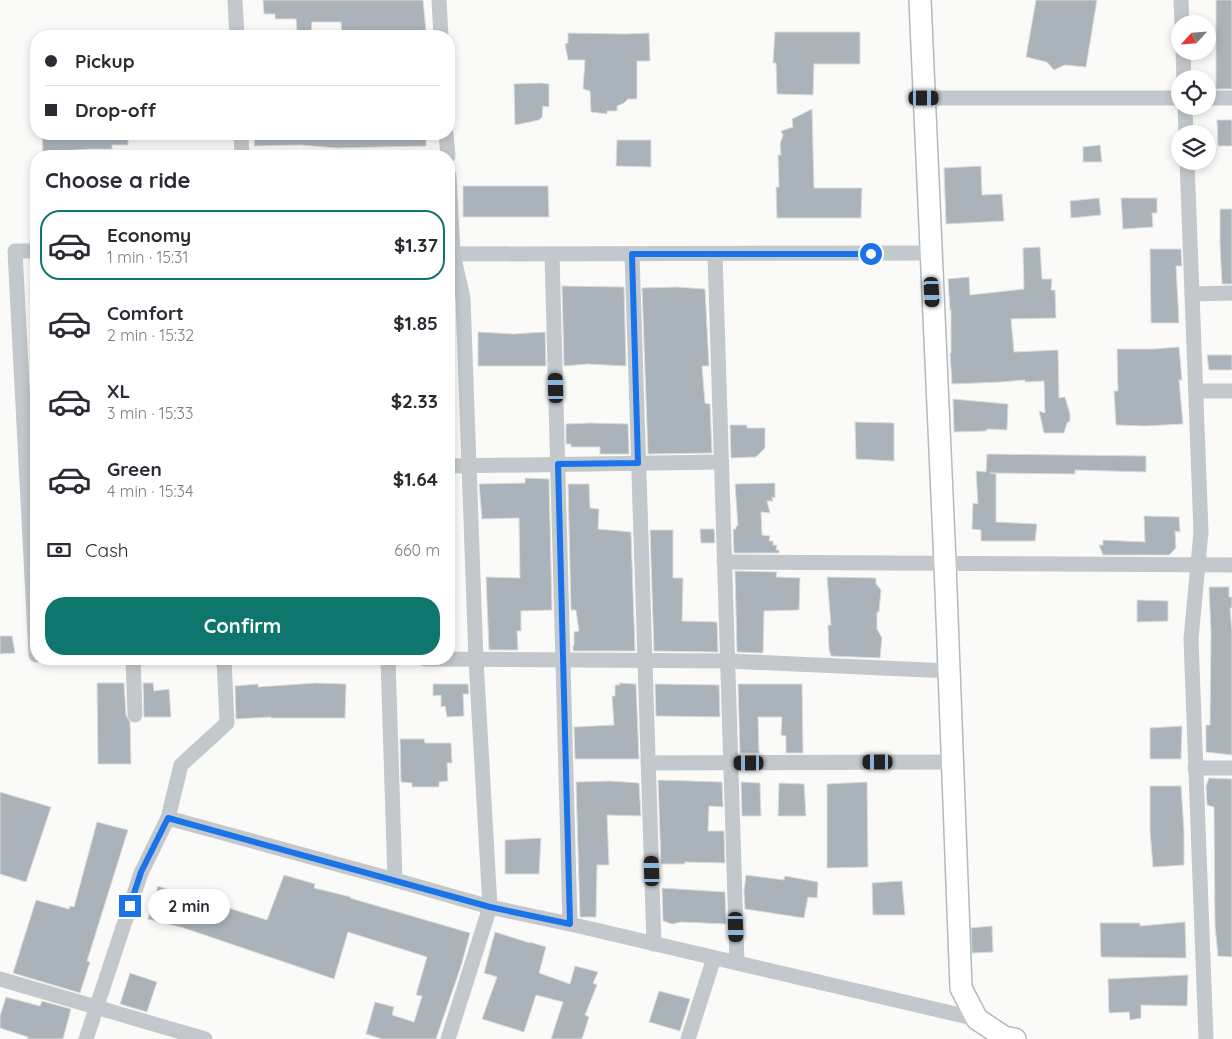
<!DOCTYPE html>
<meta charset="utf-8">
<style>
body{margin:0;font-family:Quicksand,sans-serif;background:#f7f7f7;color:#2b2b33;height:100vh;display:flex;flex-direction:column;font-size:19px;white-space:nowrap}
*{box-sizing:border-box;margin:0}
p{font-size:16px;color:#7c7c81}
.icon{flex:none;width:28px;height:28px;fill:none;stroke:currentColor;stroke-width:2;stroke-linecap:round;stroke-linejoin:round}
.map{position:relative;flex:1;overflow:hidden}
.sheet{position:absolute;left:30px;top:150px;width:425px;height:515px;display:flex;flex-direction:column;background:#fff;border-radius:20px;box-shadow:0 2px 8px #0003}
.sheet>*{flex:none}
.top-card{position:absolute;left:30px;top:30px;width:425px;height:110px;border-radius:20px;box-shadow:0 2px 8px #0003;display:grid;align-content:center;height:110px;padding:0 15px;background:#fff}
.needle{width:32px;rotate:244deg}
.buttons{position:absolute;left:1171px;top:15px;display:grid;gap:10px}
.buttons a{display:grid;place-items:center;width:45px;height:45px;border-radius:50%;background:#fff;box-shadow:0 2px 8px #0003;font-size:25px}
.end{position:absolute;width:22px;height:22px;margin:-11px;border:6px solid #1a73e8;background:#fff;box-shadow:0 0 0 2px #fff}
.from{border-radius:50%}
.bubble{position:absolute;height:35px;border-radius:18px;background:#fff;box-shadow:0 2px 8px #0003;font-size:16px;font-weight:700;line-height:35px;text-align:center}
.car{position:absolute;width:15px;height:30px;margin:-15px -8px;border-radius:6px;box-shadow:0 0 4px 1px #0007;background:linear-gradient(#222 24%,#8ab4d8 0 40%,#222 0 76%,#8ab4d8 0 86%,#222 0)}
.top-card b{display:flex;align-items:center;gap:18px;height:48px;font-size:19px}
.top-card b+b{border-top:1px solid #e1e1e2}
.top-card i{width:12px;height:12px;background:#2b2b33}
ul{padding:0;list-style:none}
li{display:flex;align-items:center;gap:15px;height:70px;margin:0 10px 8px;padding:0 5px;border:2px solid transparent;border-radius:20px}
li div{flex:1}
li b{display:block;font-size:19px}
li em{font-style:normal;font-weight:700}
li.on{border-color:#0f766e}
li>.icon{width:45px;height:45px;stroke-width:1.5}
h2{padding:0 15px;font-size:22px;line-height:60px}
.pay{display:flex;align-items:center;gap:12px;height:55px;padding:0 15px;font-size:19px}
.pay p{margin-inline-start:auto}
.primary-button{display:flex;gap:10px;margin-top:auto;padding:10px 15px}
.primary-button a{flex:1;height:58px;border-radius:20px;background:#0f766e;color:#fff;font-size:20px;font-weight:700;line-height:58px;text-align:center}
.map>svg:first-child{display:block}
.building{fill:#aab3b9;stroke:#dcdcda}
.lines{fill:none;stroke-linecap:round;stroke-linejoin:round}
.secondary-casing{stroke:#b3babf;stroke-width:24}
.street{stroke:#c3c8cc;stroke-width:15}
.secondary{stroke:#fff;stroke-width:21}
.route{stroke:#1a73e8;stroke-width:6}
</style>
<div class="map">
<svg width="1232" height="1039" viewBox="0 0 1232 1039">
<rect width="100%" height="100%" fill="#fafaf8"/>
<!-- building -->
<g class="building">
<path d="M263,0H423L426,31H410V36H388V32L342,35L341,22H312L311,32L297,31L296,19H275V14H264Z"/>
<path d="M1036,0H1097L1086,67L1065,65L1054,70L1047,62L1026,57Z"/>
<rect x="1216" y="0" width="16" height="89"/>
<path d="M775,32H860V64H814L813,95L777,94L776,63H773Z"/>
<path d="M568,33L625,34L649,33L650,61H637V99H628L624,103L617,106V111H607V114L591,112L590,91L583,89L585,60H568L565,44L568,43Z"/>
<path d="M541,83L549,84V107L543,106L542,117L539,120L515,125L514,84Z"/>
<path d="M812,109L814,188H862L861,218H777L776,187H779L778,155H781L780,144L783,135L781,131L793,127L792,119Z"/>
<path d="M1217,120H1232V146H1218Z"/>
<path d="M42,134H128V145H112V149H89L43,152Z"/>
<path d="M255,134H426V146L336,148L301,145L254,146Z"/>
<path d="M617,140H651V167L616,166Z"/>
<path d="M1100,145L1102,162H1083V147Z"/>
<path d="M981,166L982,195L1002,194L1004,221L946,224L944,168Z"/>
<path d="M463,186H548L549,217H463Z"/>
<path d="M1099,198L1101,215L1071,218L1070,201Z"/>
<path d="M1121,198H1157V213H1152L1153,227L1123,229Z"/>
<path d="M1220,209H1232V284H1222L1220,244Z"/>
<path d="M1040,247L1042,279H1052L1051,290H1055L1056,318L1011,319L1014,352L1058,350L1059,398L1065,397L1070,414V421L1067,423L1064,433H1044L1039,411L1045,413L1044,381L1025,382V380L1001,382L952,384L950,353H951V310H950L948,279L969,277L970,295L1024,289L1023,248Z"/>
<path d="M1150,249H1181L1182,266H1176L1179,323H1151Z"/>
<path d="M562,286L624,287L626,366L587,364L564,366Z"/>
<path d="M677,287L705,289L709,366H702L705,403L710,404L712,453L648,454L642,288Z"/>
<path d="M478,332L513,334L545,332L546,366H478Z"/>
<path d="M1179,347L1182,380H1179L1183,424L1145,426L1116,425L1114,391H1118L1117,349H1154Z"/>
<path d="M1207,355H1232V370H1209Z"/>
<path d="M953,399L1008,404L1007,430L987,429L986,431L954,432Z"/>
<path d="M855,422L894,423V461L856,459Z"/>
<path d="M590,423L628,424L629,454H600V447H571V444H566V424Z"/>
<path d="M730,425H747V428H765V448L756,457L731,458Z"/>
<path d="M987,454L1146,456V472L1075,470V474L990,473L996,474V522L1037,524L1035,541H981V530L972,529L973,503L978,504L976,471L986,472Z"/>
<path d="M525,478L549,479L552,610L521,611V631H517L518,650H489L486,577L520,578L519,518L482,519L479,484L525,483Z"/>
<path d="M775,483V498L772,497L773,501H767L770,513L761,512L762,535L770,536L769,541H773V545H777L776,550H779V553H734L733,529H736V526H738L735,484Z"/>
<path d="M568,484H589L590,508L599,509L598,529L631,532L635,651H573V646L574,645V632L579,631L576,610H571Z"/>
<path d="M1144,516L1179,517L1180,532L1175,531L1176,548L1169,555H1103L1099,545H1103V540L1145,542Z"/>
<path d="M700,529H714L715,543H701Z"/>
<path d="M650,530H673V578H683L682,621L717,622L718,652L654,651Z"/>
<path d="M735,571L777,572L776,577L800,578L799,610L764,611L763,653L737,652Z"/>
<path d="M827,577L876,578V584L881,590L879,612H877V629L882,638L880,658L831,656L829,649L828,625H831Z"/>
<path d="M1209,587H1229V597H1232V608H1230L1232,630V755L1206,752V725H1210L1211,633Z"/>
<path d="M1137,600L1168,601V621L1137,622Z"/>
<path d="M0,636H12L15,653L0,654Z"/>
<path d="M97,683H124L126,715L130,722L131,764H98Z"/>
<path d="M143,683H153L154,691L169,689L171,717H144Z"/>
<path d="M316,683L346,684L345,718H271V717L236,719L235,686L258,684V687Z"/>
<path d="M619,683L636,684L639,759H575L574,727L614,725L612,696H615V685H620Z"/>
<path d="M433,684H468L469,694H463L464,716L447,717L445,706L441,707V695L433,696Z"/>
<path d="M655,684L719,685L720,717L656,716Z"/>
<path d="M738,684H802L803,753H786V736L781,735L782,717H758L759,753H740Z"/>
<path d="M1182,726L1181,759H1150V728Z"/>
<path d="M400,739H424L425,743H451L452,763H447L448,781L439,782V787H412V783L401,782Z"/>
<path d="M1209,778L1232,779V957L1218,956L1215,925L1214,807L1207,805L1206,786Z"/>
<path d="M658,780L722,782L723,807L709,806L708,831H724L725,863L685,862V864H661Z"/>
<path d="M610,781L639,783L641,816L607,815L609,865H597L596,917H580L576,782Z"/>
<path d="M741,782L760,783L761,816H742Z"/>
<path d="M867,782L868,867L827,868V784Z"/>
<path d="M779,783L804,784L806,816H778Z"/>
<path d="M1150,786H1181L1184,831V865L1153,867L1150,831Z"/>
<path d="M0,792L51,807L26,882L0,874Z"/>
<path d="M97,822L128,830L87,961L90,962L80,993L13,973L36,900L69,909L70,906L74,907Z"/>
<path d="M541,838L539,874H505V840Z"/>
<path d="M284,875L315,884L314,888L351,897L350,898L470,933L461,966L436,1039H382L366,1034L375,1002L394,1007L392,1015L414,1022L422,996L416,995L427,957L348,932L334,979L184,928L148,919L158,886L267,920Z"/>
<path d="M746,875L784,880L785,876L818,882L817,898L808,897L804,918L745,909L744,891Z"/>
<path d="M902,881L905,915H873L872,883Z"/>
<path d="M662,888L725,892L726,924L681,922L672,924L663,921Z"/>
<path d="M1185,922L1186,958L1101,957L1100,923H1140V926Z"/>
<path d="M992,926L993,952L972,953L971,928Z"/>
<path d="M495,932L530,943V942L546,947L539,973L570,984L575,966L598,972L593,983L597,985L585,1015L589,1017L582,1039H551L563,1002L536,995L524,1032L482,1019L497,977L484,973Z"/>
<path d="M130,973L157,982L147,1012L120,1004Z"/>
<path d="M1188,975L1187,1006L1141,1005V1018L1130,1020L1129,1012L1109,1013L1108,979Z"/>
<path d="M659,991L690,999L680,1031L649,1022Z"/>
<path d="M6,997L40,1006L42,1001L71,1009L63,1039H27L28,1037L0,1028V1016Z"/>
</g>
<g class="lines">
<!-- secondary casing -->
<g class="secondary-casing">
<path id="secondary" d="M920,0L945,563L961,988L977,1019L1004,1037L1015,1039"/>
</g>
<!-- street -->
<g class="street">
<path d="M235,0L237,36"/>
<path d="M439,0L441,36"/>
<path d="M1181,0L1182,24"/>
<path d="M1183,51L1184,79"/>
<path d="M924,98H1180"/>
<path d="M1208,98H1232"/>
<path d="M1185,106L1186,134"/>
<path d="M241,134L242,156"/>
<path d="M446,134L448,156"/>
<path d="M1187,161L1201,532L1191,639L1206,1039"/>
<path d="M36,251H15L36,655"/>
<path d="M449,254L930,253"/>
<path d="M552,254L570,924"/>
<path d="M632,254L654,944"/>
<path d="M715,254L737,963"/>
<path d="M1192,294L1232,293"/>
<path d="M1196,391H1232"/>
<path d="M449,466L721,462"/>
<path d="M724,562L1232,565"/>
<path d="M133,659L135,715"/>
<path d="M388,659L395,880"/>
<path d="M425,659L728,661L949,671"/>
<path d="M648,763L952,762"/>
<path d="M1195,768H1232"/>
<path d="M168,818L395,880L490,907L570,924L977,1019"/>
<path d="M0,979L205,1039"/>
<path d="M86,1039L141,873L168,818L181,765L227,723L224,659"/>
<path d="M448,1039L490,907L476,660L463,298L453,254L449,176"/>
<path d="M688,1039L714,958"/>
</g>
<!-- secondary -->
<use href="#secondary" class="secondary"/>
</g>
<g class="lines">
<!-- route -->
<path class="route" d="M130,906L141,872L168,818L490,907L570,924L558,464L638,463L632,254H871"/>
</g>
</svg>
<div class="buttons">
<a><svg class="needle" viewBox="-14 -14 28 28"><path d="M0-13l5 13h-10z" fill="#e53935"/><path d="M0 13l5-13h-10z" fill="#7c7c81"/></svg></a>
<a><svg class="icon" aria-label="locate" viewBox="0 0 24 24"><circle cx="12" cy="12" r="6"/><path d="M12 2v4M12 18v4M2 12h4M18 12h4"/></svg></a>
<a><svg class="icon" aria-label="layers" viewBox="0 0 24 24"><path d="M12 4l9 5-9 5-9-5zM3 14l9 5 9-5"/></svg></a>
</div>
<i class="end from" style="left:871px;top:254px"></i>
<i class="end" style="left:130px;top:906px"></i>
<div class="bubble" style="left:148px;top:889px;width:82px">2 min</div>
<i class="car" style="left:924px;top:98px;rotate:90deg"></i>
<i class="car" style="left:932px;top:292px;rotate:177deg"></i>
<i class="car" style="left:556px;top:388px;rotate:358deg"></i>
<i class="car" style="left:878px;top:762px;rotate:270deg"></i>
<i class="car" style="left:749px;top:763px;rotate:270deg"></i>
<i class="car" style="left:652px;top:871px;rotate:358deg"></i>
<i class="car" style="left:736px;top:927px;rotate:178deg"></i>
<div class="top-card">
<b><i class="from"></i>Pickup</b>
<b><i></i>Drop-off</b>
</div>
<section class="sheet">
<h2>Choose a ride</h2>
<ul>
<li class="on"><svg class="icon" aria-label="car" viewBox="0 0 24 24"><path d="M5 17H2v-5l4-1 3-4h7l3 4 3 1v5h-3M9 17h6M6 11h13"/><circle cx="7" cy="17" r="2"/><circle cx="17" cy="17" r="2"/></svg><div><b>Economy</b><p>1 min · 15:31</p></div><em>$1.37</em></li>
<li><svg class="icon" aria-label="car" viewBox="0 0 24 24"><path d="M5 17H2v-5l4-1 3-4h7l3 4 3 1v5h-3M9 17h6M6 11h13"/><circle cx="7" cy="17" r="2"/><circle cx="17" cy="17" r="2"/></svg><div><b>Comfort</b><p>2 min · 15:32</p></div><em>$1.85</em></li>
<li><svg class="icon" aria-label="car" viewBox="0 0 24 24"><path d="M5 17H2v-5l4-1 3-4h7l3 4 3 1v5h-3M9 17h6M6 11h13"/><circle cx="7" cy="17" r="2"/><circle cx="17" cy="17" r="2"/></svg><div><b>XL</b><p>3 min · 15:33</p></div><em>$2.33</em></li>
<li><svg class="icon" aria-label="car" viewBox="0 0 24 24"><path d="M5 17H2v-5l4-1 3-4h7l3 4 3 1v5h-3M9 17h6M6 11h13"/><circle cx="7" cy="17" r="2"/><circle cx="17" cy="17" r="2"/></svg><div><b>Green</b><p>4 min · 15:34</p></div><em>$1.64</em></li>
</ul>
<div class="pay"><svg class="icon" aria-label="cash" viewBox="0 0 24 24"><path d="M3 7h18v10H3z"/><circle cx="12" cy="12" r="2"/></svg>Cash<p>660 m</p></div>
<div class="primary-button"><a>Confirm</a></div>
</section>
</div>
